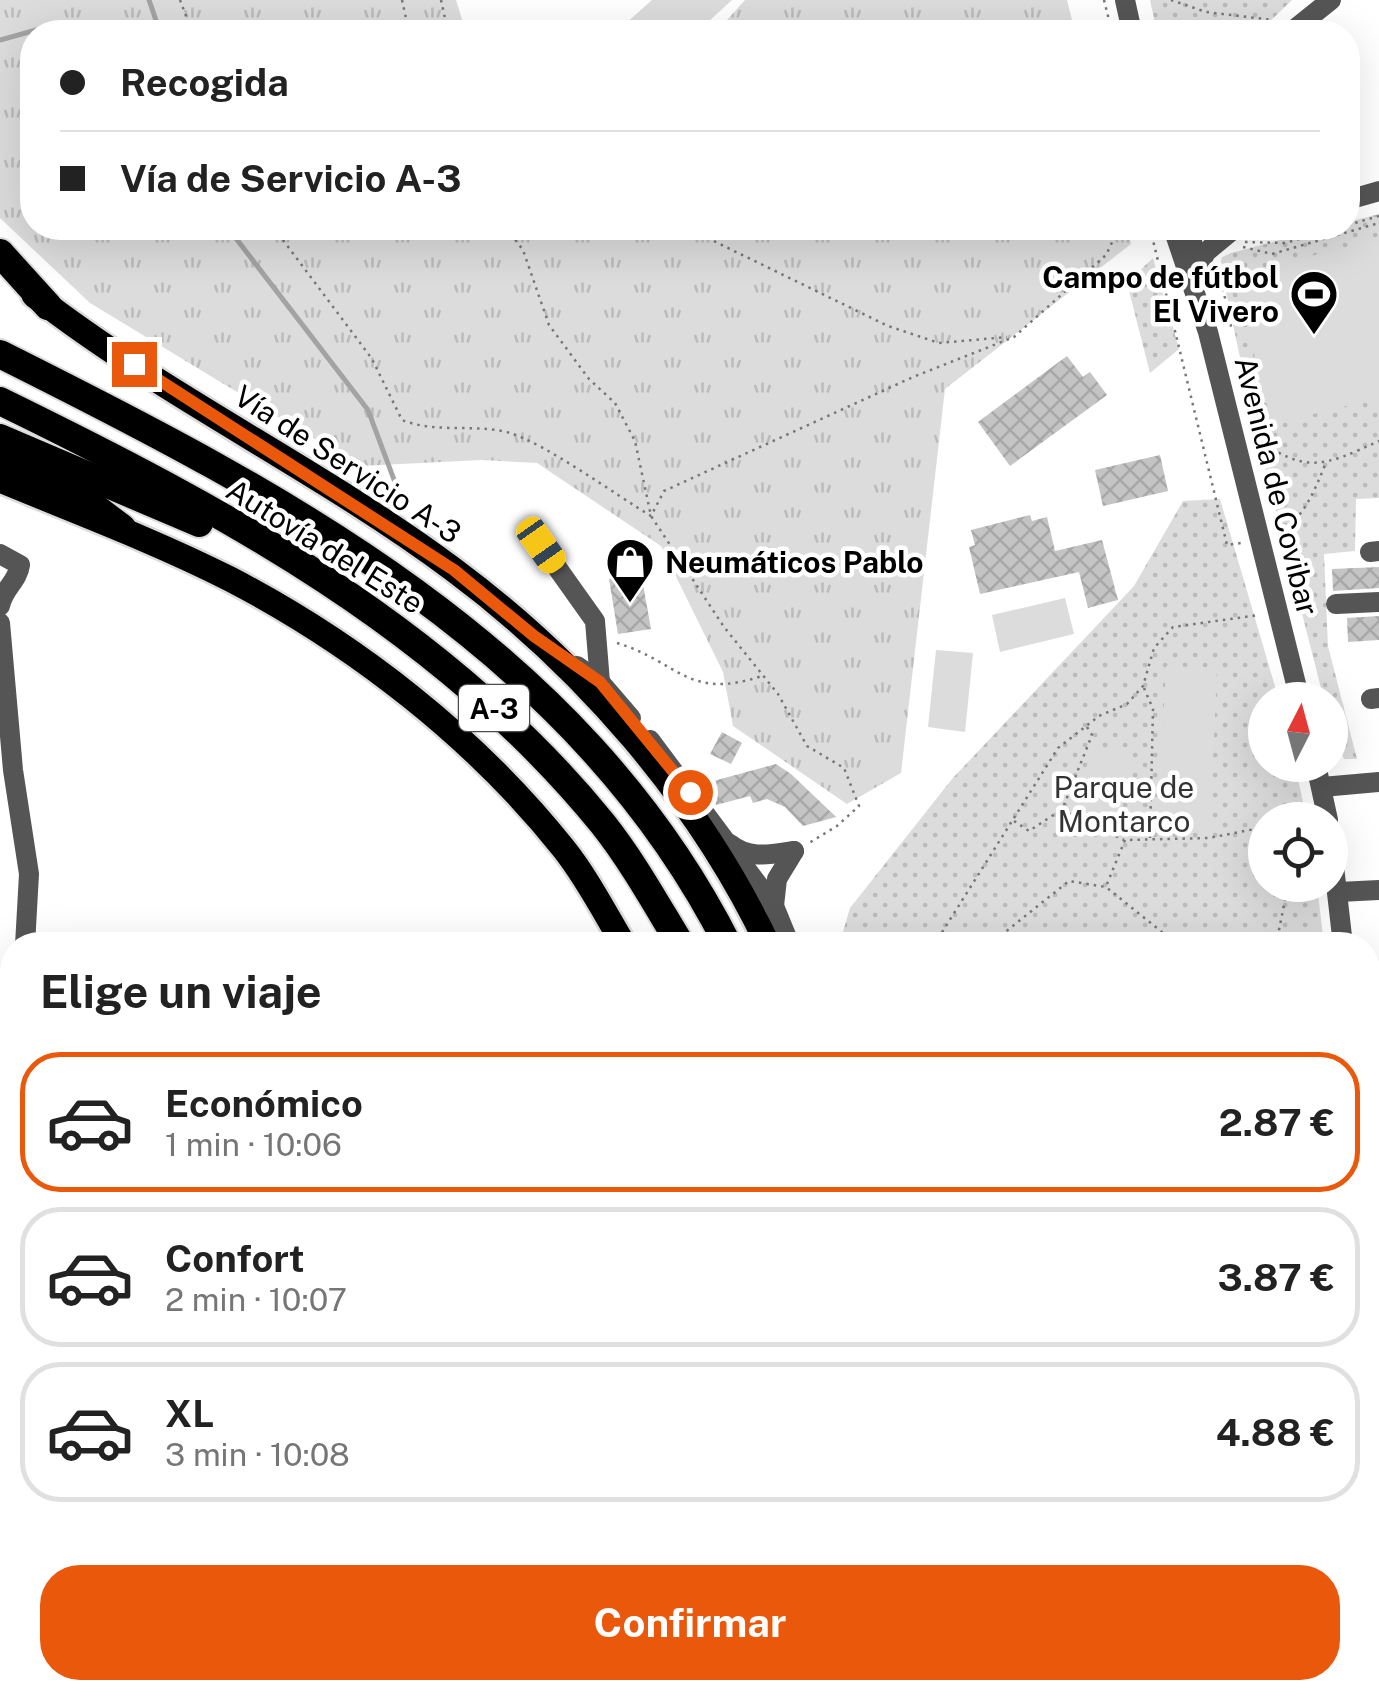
<!DOCTYPE html>
<html lang="es">
<meta charset="utf-8">
<style>
body{margin:0;font-family:"Public Sans",sans-serif;background:#f6f6f6;color:#222;height:100vh;display:flex;flex-direction:column;font-size:38px;white-space:nowrap}
*{box-sizing:border-box;margin:0}
p{font-size:32px;color:#767676}
.icon{flex:none;width:55px;height:55px;fill:none;stroke:currentColor;stroke-width:2;stroke-linecap:round;stroke-linejoin:round}
.map{position:relative;flex:1;overflow:hidden}
.side{position:absolute;left:0px;top:932px;width:1380px;height:768px;display:flex;flex-direction:column;background:#fff;border-radius:40px 40px 0 0;box-shadow:0 10px 40px #0002}
.side>*{flex:none}
.guide{position:absolute;left:20px;top:20px;width:1340px;height:220px;border-radius:40px;box-shadow:0 10px 40px #0002;display:grid;align-content:center;height:220px;padding:0 40px;background:#fff}
.needle{width:65px;rotate:6deg}
.buttons{position:absolute;left:1248px;top:682px;display:grid;gap:20px}
.buttons a{display:grid;place-items:center;width:100px;height:100px;border-radius:50%;background:#fff;box-shadow:0 10px 40px #0002;font-size:50px}
.end{position:absolute;width:45px;height:45px;margin:-22px;border:12px solid #ea580c;background:#fff;box-shadow:0 0 0 5px #fff}
.from{border-radius:50%}
.car{position:absolute;width:30px;height:60px;margin:-30px -15px;border-radius:12px;box-shadow:0 0 8px 2px #0007;background:linear-gradient(#f5c518 24%,#345 0 40%,#f5c518 0 76%,#345 0 86%,#f5c518 0)}
.guide b{display:flex;align-items:center;gap:35px;height:95px;font-size:38px}
.guide b+b{border-top:2px solid #e0e0e0}
.guide i{width:25px;height:25px;background:#222}
ul{padding:0;list-style:none}
li{display:flex;align-items:center;gap:30px;height:140px;margin:0 20px 15px;padding:0 20px;border:5px solid #e0e0e0;border-radius:40px}
li div{flex:1}
li b{display:block;font-size:38px}
li em{font-style:normal;font-weight:700}
li.current{border-color:#ea580c}
li>.icon{width:90px;height:90px;stroke-width:1.5}
h2{padding:0 40px;font-size:45px;line-height:120px}
.button{display:flex;gap:20px;margin-top:auto;padding:20px 40px}
.button a{flex:1;height:115px;border-radius:40px;background:#ea580c;color:#fff;font-size:40px;font-weight:700;line-height:115px;text-align:center}
.map>svg:first-child{display:block}
.grass{fill:url(#grass-tufts)}
.park{fill:url(#park-dots)}
.pitch{fill:#dcdcdc}
.lines{fill:none;stroke-linecap:round;stroke-linejoin:round}
.stream{stroke:#a3a3a3;stroke-width:5}
.building{fill:url(#building-cross-hatch)}
.major-tunnel{stroke:#d9d9d9;stroke-width:25;stroke-dasharray:25 12;stroke-linecap:butt}
.major-casing{stroke:#dbdbdb;stroke-width:30}
.highway-casing{stroke:#dbdbdb;stroke-width:32}
.path{stroke:#777;stroke-width:2.5;stroke-dasharray:2.5 5;stroke-linecap:butt}
.minor{stroke:#555;stroke-width:20}
.major{stroke:#000;stroke-width:25}
.highway{stroke:#000;stroke-width:28}
.major-bridge-casing{stroke:#dbdbdb;stroke-width:30;stroke-linecap:butt}
.major-bridge{stroke:#000;stroke-width:25}
.route{stroke:#ea580c;stroke-width:12}
.labels{text-anchor:middle;dominant-baseline:central;stroke-width:9;stroke-linejoin:round;paint-order:stroke}
.shield{fill:#fff;stroke:#4c4c4c;stroke-width:2.5}
.shield-label{font-size:28px;font-weight:bold;fill:#000}
.poi-label{font-size:30px;font-weight:bold;fill:#000;stroke:#fff;text-anchor:end}
.street-label{font-size:30px;fill:#000;stroke:#fff}
.park-label{font-size:30px;fill:#333;stroke:#fff}
</style>
<div class="map">
<svg width="1379" height="1699" viewBox="0 0 1379 1699">
<defs>
<pattern id="grass-tufts" width="24" height="20" patternUnits="userSpaceOnUse" patternTransform="scale(2.5)"><rect width="24" height="20" fill="#dcdcdc"/><path d="M3 7l-1-3M5 7V3M7 7l1-3M15 17l-1-3M17 17v-4M19 17l1-3" fill="none" stroke="#bbb"/></pattern>
<pattern id="park-dots" width="8" height="8" patternUnits="userSpaceOnUse" patternTransform="scale(2.5)"><rect width="8" height="8" fill="#dcdcdc"/><path d="M2 2h.1M6 6h.1" fill="none" stroke="#bbb" stroke-width="1.8" stroke-linecap="round"/></pattern>
<pattern id="building-cross-hatch" width="8" height="8" patternUnits="userSpaceOnUse" patternTransform="scale(2.5)"><rect width="8" height="8" fill="#c4c4c4"/><path d="M0 0l8 8M0 8l8-8" fill="none" stroke="#a7a7a7"/></pattern>
</defs>
<rect width="100%" height="100%" fill="#fff"/>
<!-- grass -->
<g class="grass">
<path d="M0,0H456L466,32H32V228H1127L1131,244L945,389L901,773L847,804L733,726L723,672L661,546L537,463L482,460L359,466L90,303L0,218Z"/>
<path d="M745,0H1067L1075,32H716Z"/>
<path d="M1107,1688H1257L1264,1699H1115Z"/>
</g>
<!-- park -->
<g class="park">
<path d="M1150,0H1292L1259,32H1157Z"/>
<path d="M1379,214V498L1356,499L1355,551L1324,554L1328,646L1357,759H1344L1330,724V700H1324L1256,432L1220,264L1222,257L1231,253L1327,228H1348V222Z"/>
<path d="M1153,258L1179,349L1150,373L1127,283Z"/>
<path d="M1220,499L1279,700H1265V765H1295L1307,820H1265V885H1317L1324,945H839L850,908L952,779L1134,586L1183,501Z"/>
<path d="M0,1215L12,1224V1688H654L670,1699H0Z"/>
</g>
<!-- pitch -->
<g class="pitch">
<path d="M652,0H732L697,32H631L624,25Z"/>
<path d="M1379,239V398L1272,424L1234,275Z"/>
<path d="M1065,598L1074,634L1000,652L992,615Z"/>
<path d="M936,650L973,653L965,732L928,727Z"/>
<path d="M1166,666L1217,668L1210,831L1158,829Z"/>
<path d="M1095,745L1133,759L1109,821L1071,806Z"/>
</g>
<g class="lines">
<!-- stream -->
<g class="stream">
<path d="M149,0L160,32"/>
<path d="M0,40L54,25L81,32"/>
<path d="M228,228L368,410L396,485"/>
<path d="M800,1699L803,1688"/>
</g>
</g>
<!-- building -->
<g class="building">
<path d="M1067,356L1083,377L1090,372L1107,395L1010,466L978,422Z"/>
<path d="M1160,455L1168,491L1103,506L1095,470Z"/>
<path d="M1030,515L1032,521L1047,517L1055,551L1102,540L1118,600L1088,608L1079,572L980,594L969,547L975,545L971,530Z"/>
<path d="M1379,567V588L1333,591L1332,569Z"/>
<path d="M641,573L651,629L618,634L609,579Z"/>
<path d="M1379,616V640L1348,642L1347,618Z"/>
<path d="M722,732L742,743L731,764L710,754Z"/>
<path d="M776,764L791,774L836,817L803,826L785,807L767,799L753,803L750,796L716,805L706,783Z"/>
</g>
<g class="lines">
<!-- major-tunnel -->
<g class="major-tunnel">
<path d="M1368,1317L1379,1314"/>
<path d="M1368,1354L1379,1349"/>
</g>
<!-- major casing -->
<g class="major-casing">
<g id="major">
<path d="M34,295C167,398 320,470 454,570C583,666 699,799 768,945"/>
<path d="M0,480C77,512 155,541 230,579C355,644 476,738 564,849C587,878 605,913 624,945"/>
<path d="M1368,1276H1379"/>
<path d="M1368,1398L1379,1399"/>
<path d="M1086,1688L1093,1699"/>
<path d="M1279,1688L1286,1699"/>
</g>
</g>
<!-- highway casing -->
<g class="highway-casing">
<g id="highway">
<path d="M0,253L48,306"/>
<path d="M0,354C284,496 578,649 728,945"/>
<path d="M0,401C223,510 444,628 603,824C633,862 656,904 681,945"/>
<path d="M0,438L199,523"/>
<path d="M0,461L85,500L122,528"/>
<path d="M1008,1688L1015,1699"/>
<path d="M1037,1688L1044,1699"/>
</g>
</g>
<!-- path -->
<g class="path">
<path d="M180,0L192,32"/>
<path d="M402,0L409,32"/>
<path d="M441,0L448,32"/>
<path d="M1104,0L1112,32"/>
<path d="M1171,0L1206,12L1273,20"/>
<path d="M1348,225L1379,216"/>
<path d="M274,228L372,359L402,420C437,434 475,423 510,433C546,444 616,495 651,516L664,491L913,377L1014,337L1106,255L1119,228"/>
<path d="M506,228L523,250L549,325L589,379L615,403L635,441L651,516L724,627L778,694L807,746L844,768L859,806L837,826L809,843"/>
<path d="M687,228L888,326L939,343L1007,337"/>
<path d="M1150,228L1227,545L1241,543"/>
<path d="M1245,242L1285,243L1339,228"/>
<path d="M1243,247L1272,254L1379,223"/>
<path d="M1217,267L1232,325L1225,327"/>
<path d="M1253,437C1307,474 1322,467 1379,441"/>
<path d="M1277,534C1304,518 1313,494 1325,465"/>
<path d="M617,643C678,661 687,701 762,676"/>
<path d="M1144,688L1153,709L1150,838"/>
<path d="M1087,727L1092,735L1062,810L1124,840"/>
<path d="M1014,821L1029,831L1061,810"/>
<path d="M1107,884L1125,840L1209,838L1265,827"/>
<path d="M934,945L1058,748L1099,716L1127,704L1143,686L1154,648L1173,627L1259,615"/>
<path d="M989,945L1069,881L1106,887L1178,945"/>
<path d="M1184,945L1198,940L1216,945"/>
<path d="M1276,945L1288,885"/>
<path d="M415,1688L430,1699"/>
</g>
<!-- minor -->
<g class="minor">
<path d="M1125,0L1132,32"/>
<path d="M1291,32L1331,0"/>
<path d="M1348,200L1379,191"/>
<path d="M1173,228L1208,332L1300,700"/>
<path d="M1190,228L1196,269"/>
<path d="M1196,271L1206,252L1235,228"/>
<path d="M541,545L595,621L600,682"/>
<path d="M1370,552L1379,551"/>
<path d="M0,554L20,565C18,581 3,589 0,606"/>
<path d="M1336,604L1379,602"/>
<path d="M0,623L13,770L29,874L25,945"/>
<path d="M577,666L600,682L631,718"/>
<path d="M1371,699L1379,698"/>
<path d="M650,740L774,906L790,945"/>
<path d="M1316,765L1328,820"/>
<path d="M1322,787L1379,782"/>
<path d="M1330,832L1343,945"/>
<path d="M730,844C749,860 772,854 794,851"/>
<path d="M1339,892L1379,890"/>
<path d="M774,906L777,879L794,851"/>
<path d="M0,1049L12,1037"/>
<path d="M1368,1249L1379,1263"/>
<path d="M1368,1532L1379,1549"/>
</g>
<!-- major -->
<use href="#major" class="major"/>
<!-- highway -->
<use href="#highway" class="highway"/>
<!-- major-bridge casing -->
<g class="major-bridge-casing">
<path id="major-bridge" d="M962,1699L980,1688"/>
</g>
<!-- major-bridge -->
<use href="#major-bridge" class="major-bridge"/>
</g>
<g class="lines">
<!-- route -->
<path class="route" d="M134,364L454,570L534,636L600,682L690,792"/>
</g>
<!-- icons -->
<defs>
<g id="stadium-pin" transform="scale(2.5)"><path d="M0 17L-7.5 6A9.5 9.5 0 1 1 7.5 6Z" fill="#000" stroke="#fff"/><path d="M0-5a6.5 5 0 1 0 0 10a6.5 5 0 1 0 0-10ZM-3.5-1.8h7v3.6h-7Z" fill="#fff"/></g>
<g id="shop-pin" transform="scale(2.5)"><path d="M0 17L-7.5 6A9.5 9.5 0 1 1 7.5 6Z" fill="#000" stroke="#fff"/><path d="M-5-2.5h2.3a2.7 3.5 0 0 1 5.4 0H5L5.5 6h-11ZM-1.5-2.5h3a1.5 2.3 0 0 0-3 0Z" fill="#fff"/></g>
</defs>
<g fill-rule="evenodd">
<use href="#stadium-pin" x="1314" y="294"/>
<use href="#shop-pin" x="630" y="562"/>
</g>
<g class="labels">
<!-- shield labels -->
<rect class="shield" x="459" y="685" width="70" height="46" rx="8"/>
<g class="shield-label">
<text x="494" y="708">A-3</text>
</g>
<!-- poi labels -->
<g class="poi-label">
<text x="1279" y="277">Campo de fútbol<tspan x="1279" dy="34">El Vivero</tspan></text>
<text x="665" y="562" text-anchor="start">Neumáticos Pablo</text>
</g>
<!-- street labels -->
<g class="street-label">
<text transform="translate(348 464) rotate(33)">Vía de Servicio A-3</text>
<text transform="translate(1277 486) rotate(76)">Avenida de Covibar</text>
<text transform="translate(325 546) rotate(32)">Autovía del Este</text>
</g>
<!-- park labels -->
<g class="park-label">
<text x="1124" y="787">Parque de<tspan x="1124" dy="34">Montarco</tspan></text>
</g>
</g>
</svg>
<div class="buttons">
<a><svg class="needle" viewBox="-14 -14 28 28"><path d="M0-13l5 13h-10z" fill="#e53935"/><path d="M0 13l5-13h-10z" fill="#767676"/></svg></a>
<a><svg class="icon" aria-label="locate" viewBox="0 0 24 24"><circle cx="12" cy="12" r="6"/><path d="M12 2v4M12 18v4M2 12h4M18 12h4"/></svg></a>
</div>
<i class="end from" style="left:690px;top:792px"></i>
<i class="end" style="left:134px;top:364px"></i>
<i class="car" style="left:541px;top:545px;rotate:145deg"></i>
<div class="guide">
<b><i class="from"></i>Recogida</b>
<b><i></i>Vía de Servicio A-3</b>
</div>
<section class="side">
<h2>Elige un viaje</h2>
<ul>
<li class="current"><svg class="icon" aria-label="car" viewBox="0 0 24 24"><path d="M5 17H2v-5l4-1 3-4h7l3 4 3 1v5h-3M9 17h6M6 11h13"/><circle cx="7" cy="17" r="2"/><circle cx="17" cy="17" r="2"/></svg><div><b>Económico</b><p>1 min · 10:06</p></div><em>2.87 €</em></li>
<li><svg class="icon" aria-label="car" viewBox="0 0 24 24"><path d="M5 17H2v-5l4-1 3-4h7l3 4 3 1v5h-3M9 17h6M6 11h13"/><circle cx="7" cy="17" r="2"/><circle cx="17" cy="17" r="2"/></svg><div><b>Confort</b><p>2 min · 10:07</p></div><em>3.87 €</em></li>
<li><svg class="icon" aria-label="car" viewBox="0 0 24 24"><path d="M5 17H2v-5l4-1 3-4h7l3 4 3 1v5h-3M9 17h6M6 11h13"/><circle cx="7" cy="17" r="2"/><circle cx="17" cy="17" r="2"/></svg><div><b>XL</b><p>3 min · 10:08</p></div><em>4.88 €</em></li>
</ul>
<div class="button"><a>Confirmar</a></div>
</section>
</div>
